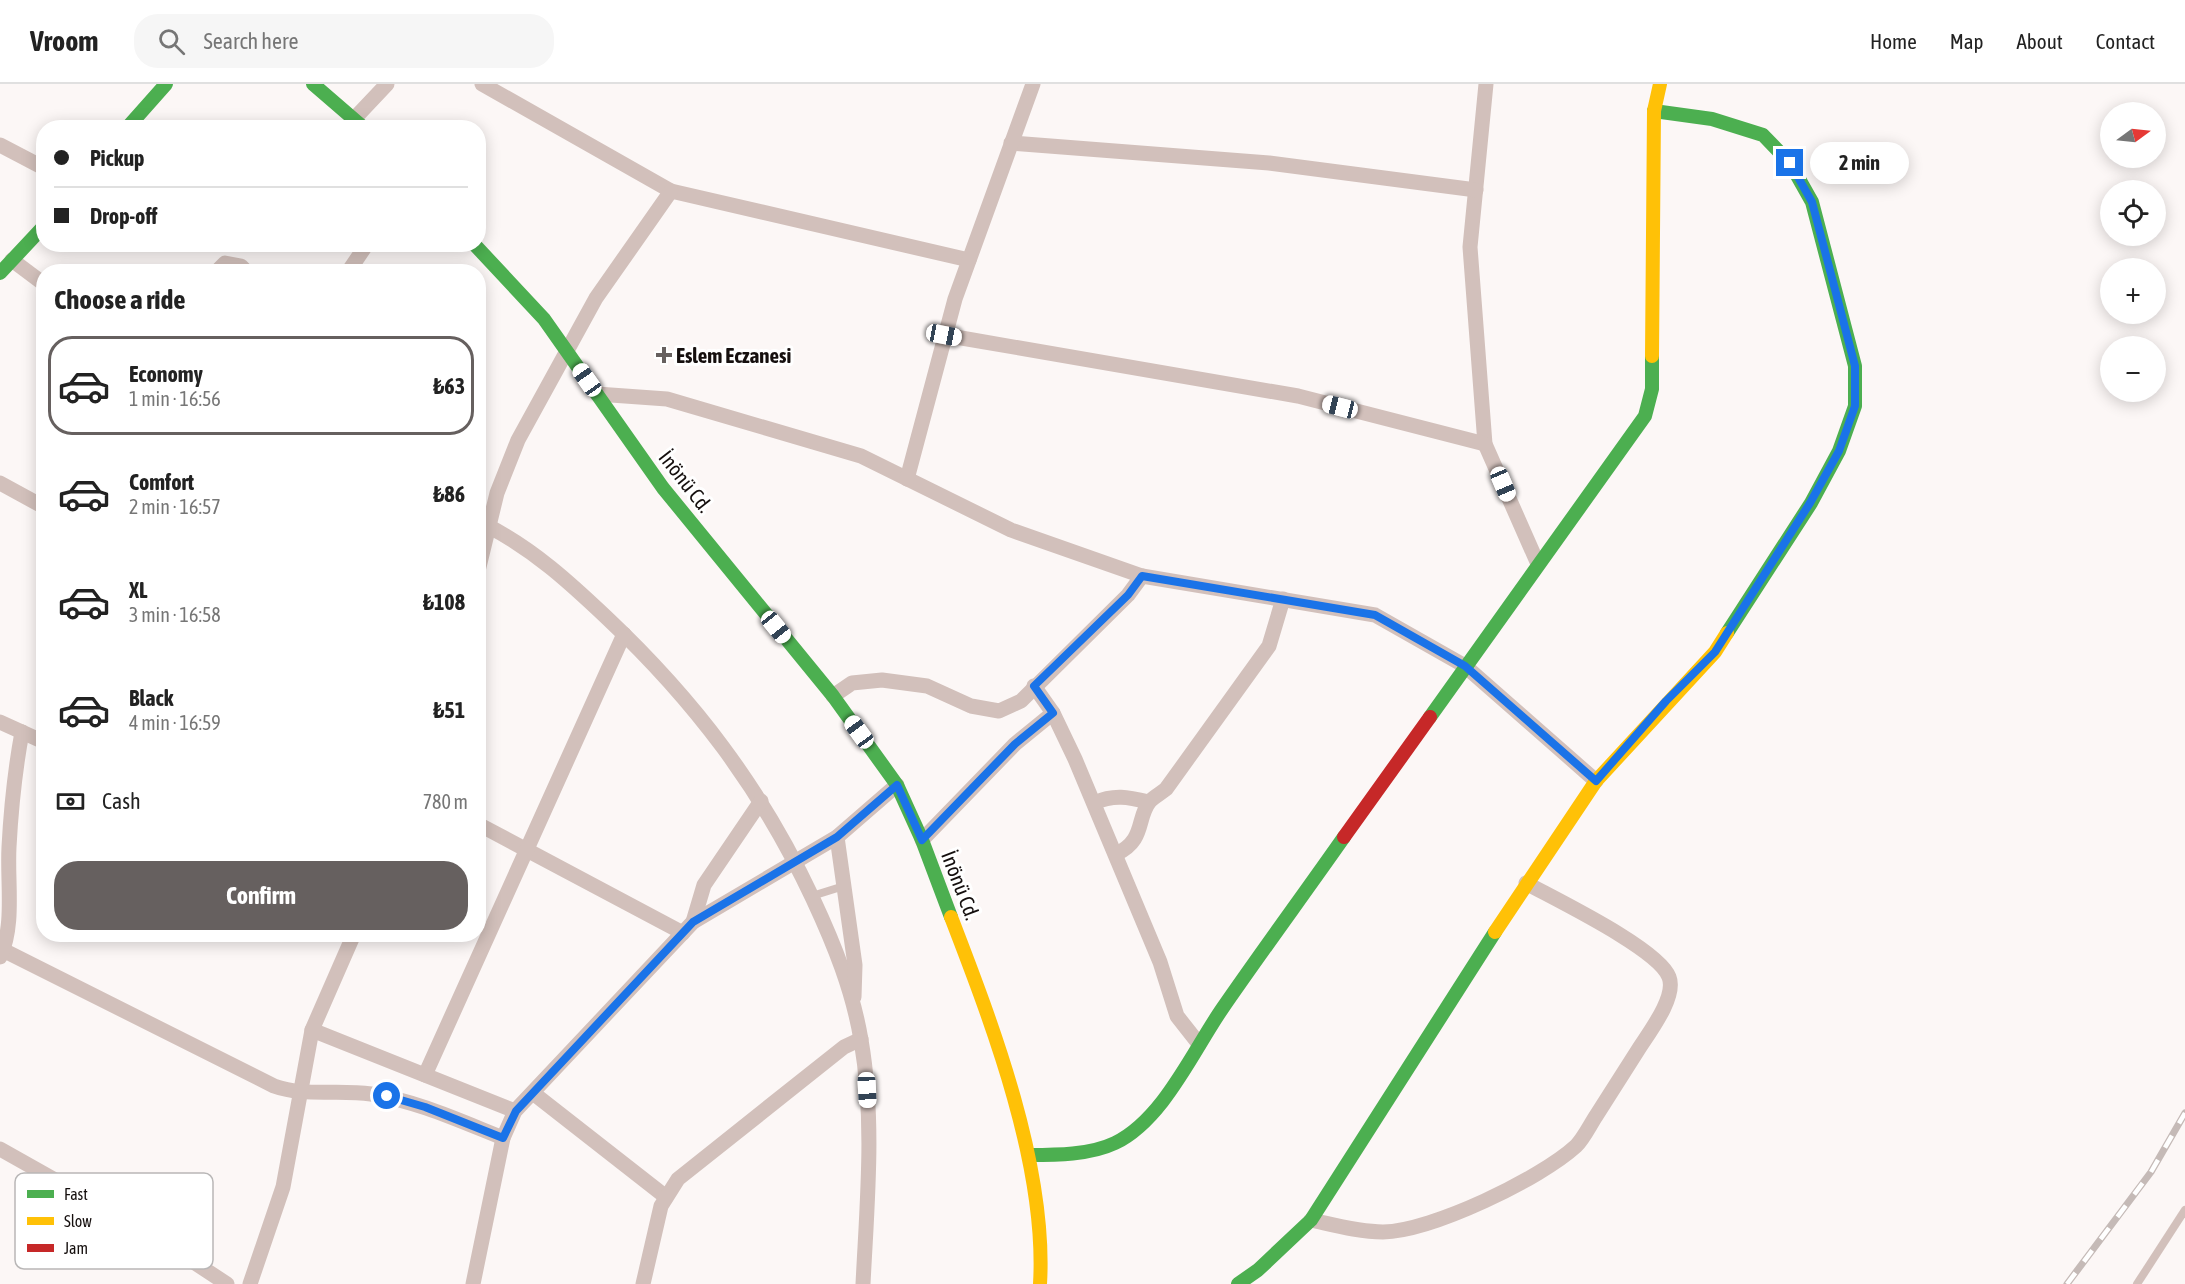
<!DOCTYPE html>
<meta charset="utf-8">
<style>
body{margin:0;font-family:"Asap Condensed",sans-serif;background:#f6f6f6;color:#222;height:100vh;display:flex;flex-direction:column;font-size:22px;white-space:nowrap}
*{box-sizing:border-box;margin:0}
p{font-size:20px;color:#767676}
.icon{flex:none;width:33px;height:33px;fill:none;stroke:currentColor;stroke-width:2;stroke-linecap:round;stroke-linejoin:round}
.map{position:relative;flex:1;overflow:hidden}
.details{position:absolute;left:36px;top:180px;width:450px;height:678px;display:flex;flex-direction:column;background:#fff;border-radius:24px;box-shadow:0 3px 15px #0003}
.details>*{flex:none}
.top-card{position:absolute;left:36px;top:36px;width:450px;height:132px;border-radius:24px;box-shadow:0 3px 15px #0003;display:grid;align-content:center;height:132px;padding:0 18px;background:#fff}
.needle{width:39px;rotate:75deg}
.tools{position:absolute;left:2100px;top:18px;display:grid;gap:12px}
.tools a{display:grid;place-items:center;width:66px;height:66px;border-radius:50%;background:#fff;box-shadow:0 3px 15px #0003;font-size:30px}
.end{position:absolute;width:27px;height:27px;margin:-14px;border:8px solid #1a73e8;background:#fff;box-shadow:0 0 0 3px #fff}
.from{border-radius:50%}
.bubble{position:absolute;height:42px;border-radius:21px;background:#fff;box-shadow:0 3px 15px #0003;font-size:20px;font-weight:700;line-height:42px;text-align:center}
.car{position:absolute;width:18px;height:36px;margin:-18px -9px;border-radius:8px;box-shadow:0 0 4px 2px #0007;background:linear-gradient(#fff 24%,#345 0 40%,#fff 0 76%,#345 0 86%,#fff 0)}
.top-card b{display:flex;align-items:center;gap:21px;height:57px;font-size:22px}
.top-card b+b{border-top:2px solid #e0e0e0}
.top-card i{width:15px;height:15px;background:#222}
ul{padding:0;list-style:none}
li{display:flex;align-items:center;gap:18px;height:99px;margin:0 12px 9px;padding:0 6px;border:3px solid transparent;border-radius:24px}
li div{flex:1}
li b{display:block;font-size:22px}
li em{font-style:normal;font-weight:700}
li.current{border-color:#66605f}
li>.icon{width:54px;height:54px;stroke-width:1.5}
h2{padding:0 18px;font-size:27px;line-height:72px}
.pay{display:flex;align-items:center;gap:15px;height:66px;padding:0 18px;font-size:22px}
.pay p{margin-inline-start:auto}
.primary-button{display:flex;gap:12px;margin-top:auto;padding:12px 18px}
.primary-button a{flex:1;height:69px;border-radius:24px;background:#66605f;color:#fff;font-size:24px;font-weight:700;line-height:69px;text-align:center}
header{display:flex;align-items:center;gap:36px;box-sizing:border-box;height:84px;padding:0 30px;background:#fff;border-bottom:2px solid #e0e0e0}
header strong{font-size:28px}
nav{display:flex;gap:33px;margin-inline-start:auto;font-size:21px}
.search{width:420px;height:54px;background:#f6f6f6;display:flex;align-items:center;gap:15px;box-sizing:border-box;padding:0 21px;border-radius:24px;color:#767676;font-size:22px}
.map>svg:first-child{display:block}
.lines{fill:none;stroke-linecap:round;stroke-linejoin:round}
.lane{stroke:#d2c0bb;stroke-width:8}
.street{stroke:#d2c0bb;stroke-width:15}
.fast{stroke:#4caf50;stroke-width:14}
.slow{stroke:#ffc107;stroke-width:14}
.jam{stroke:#c62828;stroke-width:14}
.rail-casing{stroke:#c5bab7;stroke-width:7}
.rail{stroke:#fff;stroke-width:4.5;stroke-dasharray:14;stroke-linecap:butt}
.route{stroke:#1a73e8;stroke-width:8}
.poi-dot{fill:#66605f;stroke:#fff;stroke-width:2}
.labels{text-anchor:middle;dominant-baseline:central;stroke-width:6;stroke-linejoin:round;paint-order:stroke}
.poi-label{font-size:21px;font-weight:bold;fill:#150f0e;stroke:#fff;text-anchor:start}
.street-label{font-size:21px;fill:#150f0e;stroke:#fff}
.key{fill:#fff;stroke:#b9b7b7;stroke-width:1.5}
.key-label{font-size:16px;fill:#150f0e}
</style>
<header>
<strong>Vroom</strong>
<div class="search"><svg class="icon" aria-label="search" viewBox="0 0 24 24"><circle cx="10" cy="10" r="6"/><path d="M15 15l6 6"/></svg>Search here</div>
<nav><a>Home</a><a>Map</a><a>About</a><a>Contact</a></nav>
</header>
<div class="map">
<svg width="2185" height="1200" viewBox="0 0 2185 1200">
<rect width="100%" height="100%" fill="#fcf7f6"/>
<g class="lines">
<!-- lane -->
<g class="lane">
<path d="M812,812L844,802"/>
<path d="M2137,1200L2185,1126"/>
</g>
<!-- street -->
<g class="street">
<path d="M482,0L671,107L969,176"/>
<path d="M1486,0L1470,163L1485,360L1538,480"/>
<path d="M354,35L387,0"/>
<path d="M1011,59L1269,79L1476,106"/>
<path d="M0,61L44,84"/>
<path d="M12,176L44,200"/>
<path d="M216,188L225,179L241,182L247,188"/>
<path d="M348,188L367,160"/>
<path d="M944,251L1298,312L1485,360"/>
<path d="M597,310L667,315L861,372L1011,446L1142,492L1375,531L1465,582L1596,697"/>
<path d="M907,395L955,215L1033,0"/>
<path d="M0,399L44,423"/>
<path d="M488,442C534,466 569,498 606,533C695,617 761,704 813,815C834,860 853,907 861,956C875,1037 867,1119 863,1200"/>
<path d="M478,487L497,409L518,356L596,214L671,107"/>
<path d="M1034,602L1053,629L1075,675L1160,878L1177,932L1199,960"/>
<path d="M833,612L852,599L882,596L927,602L971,622L999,627L1021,617L1128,511L1142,492"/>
<path d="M0,638L44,658"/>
<path d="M1094,719C1114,710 1128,713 1149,718"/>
<path d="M478,740L683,849"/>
<path d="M837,753L855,881L854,913"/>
<path d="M922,756L1015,660L1053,629"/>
<path d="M1116,770C1146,756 1136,734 1150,717C1154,713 1161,709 1166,705L1269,562L1283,515"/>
<path d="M693,838L704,801L761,717"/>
<path d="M3,866L274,1002C304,1013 339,1005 371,1010C417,1017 460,1037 503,1054"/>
<path d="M0,873C15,841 7,798 9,763C11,725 15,686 22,648"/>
<path d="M312,946L515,1027"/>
<path d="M425,991L624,550"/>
<path d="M533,1009L666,1113"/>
<path d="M0,1065L151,1150L227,1200"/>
<path d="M1311,1136C1334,1141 1359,1148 1383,1148C1432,1147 1540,1095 1576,1062C1584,1054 1590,1041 1596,1032C1610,1010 1624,988 1638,966C1648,950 1677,913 1669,893C1659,865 1555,815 1526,799"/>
<path d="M250,1200L283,1103L312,946L354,850"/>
<path d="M473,1200L503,1054L515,1027L693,838L837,753L897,701"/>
<path d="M643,1200L661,1122L678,1095L844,963L861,955"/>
</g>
<!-- fast -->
<g class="fast">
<path d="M313,0L364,44"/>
<path d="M1654,27L1712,35L1763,51L1790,79L1812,118L1855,282V322L1839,367L1811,419L1727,549"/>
<path d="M127,44L166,0"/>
<path d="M474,160L544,235L663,404L833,612L897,701L922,756L951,833"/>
<path d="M0,189L44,142"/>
<path d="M1430,633L1645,332L1652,305V272"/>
<path d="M1029,1071C1056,1071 1090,1071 1115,1059C1163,1036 1193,967 1222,925C1262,867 1304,810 1344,753"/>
<path d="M1238,1200L1258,1186L1311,1136L1495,848"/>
</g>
<!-- slow -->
<g class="slow">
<path d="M1652,272L1654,27L1660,0"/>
<path d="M951,833C993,942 1047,1083 1040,1200"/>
<path d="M1495,848L1596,697L1715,568L1727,549"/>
</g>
<!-- jam -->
<path class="jam" d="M1344,753L1430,633"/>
<!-- rail casing -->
<g class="rail-casing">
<path id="rail" d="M2067,1200L2151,1088L2185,1029"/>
</g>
<!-- rail -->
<use href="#rail" class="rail"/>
</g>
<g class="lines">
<!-- route -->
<path class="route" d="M387,1012L425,1023L503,1054L516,1027L693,838L837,753L897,701L922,756L1015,660L1053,629L1034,602L1128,511L1142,492L1375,531L1465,582L1596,697L1666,617L1715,568L1810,419L1839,367L1855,322V282L1837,213L1812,118L1790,79"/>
</g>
<!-- markers -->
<path class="poi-dot" d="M661 262h6v6h6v6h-6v6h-6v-6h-6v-6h6z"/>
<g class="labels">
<!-- poi labels -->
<g class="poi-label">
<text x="676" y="271">Eslem Eczanesi</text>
</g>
<!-- street labels -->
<g class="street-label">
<text transform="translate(686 397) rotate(52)">İnönü Cd.</text>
<text transform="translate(961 801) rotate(69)">İnönü Cd.</text>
</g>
</g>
<!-- legend -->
<rect x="15" y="1089" width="198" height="96" rx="9" class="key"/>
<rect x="27" y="1106" width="27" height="8" fill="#4caf50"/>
<rect x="27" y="1133" width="27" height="8" fill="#ffc107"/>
<rect x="27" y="1160" width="27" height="8" fill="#c62828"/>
<g class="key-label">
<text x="64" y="1116">Fast</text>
<text x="64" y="1143">Slow</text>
<text x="64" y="1170">Jam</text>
</g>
</svg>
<div class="tools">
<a><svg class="needle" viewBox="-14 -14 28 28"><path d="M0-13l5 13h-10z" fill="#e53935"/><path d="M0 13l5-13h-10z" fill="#767676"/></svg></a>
<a><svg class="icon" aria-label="locate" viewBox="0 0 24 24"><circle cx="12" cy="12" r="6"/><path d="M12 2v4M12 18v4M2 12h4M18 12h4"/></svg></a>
<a>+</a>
<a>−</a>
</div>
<i class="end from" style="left:387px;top:1012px"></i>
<i class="end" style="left:1790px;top:79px"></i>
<div class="bubble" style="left:1810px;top:58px;width:99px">2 min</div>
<i class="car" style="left:944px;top:251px;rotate:101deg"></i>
<i class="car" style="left:587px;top:296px;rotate:325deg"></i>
<i class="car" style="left:1340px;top:323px;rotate:284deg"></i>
<i class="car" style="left:1503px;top:400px;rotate:157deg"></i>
<i class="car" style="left:776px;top:543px;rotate:141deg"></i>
<i class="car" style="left:859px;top:648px;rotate:324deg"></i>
<i class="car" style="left:867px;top:1006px;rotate:177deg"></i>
<div class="top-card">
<b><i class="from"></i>Pickup</b>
<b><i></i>Drop-off</b>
</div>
<section class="details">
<h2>Choose a ride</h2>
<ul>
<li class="current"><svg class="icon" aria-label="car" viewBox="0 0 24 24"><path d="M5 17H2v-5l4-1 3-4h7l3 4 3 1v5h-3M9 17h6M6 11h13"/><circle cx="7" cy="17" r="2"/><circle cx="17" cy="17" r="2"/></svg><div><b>Economy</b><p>1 min · 16:56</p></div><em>₺63</em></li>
<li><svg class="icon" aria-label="car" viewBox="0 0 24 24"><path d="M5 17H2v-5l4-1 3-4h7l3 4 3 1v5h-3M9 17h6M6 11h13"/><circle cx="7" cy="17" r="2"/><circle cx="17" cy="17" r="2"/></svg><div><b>Comfort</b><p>2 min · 16:57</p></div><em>₺86</em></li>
<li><svg class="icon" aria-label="car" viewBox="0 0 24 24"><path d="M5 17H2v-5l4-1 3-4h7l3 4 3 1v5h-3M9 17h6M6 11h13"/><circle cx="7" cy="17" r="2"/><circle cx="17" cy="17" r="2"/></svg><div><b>XL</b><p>3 min · 16:58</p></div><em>₺108</em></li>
<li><svg class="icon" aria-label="car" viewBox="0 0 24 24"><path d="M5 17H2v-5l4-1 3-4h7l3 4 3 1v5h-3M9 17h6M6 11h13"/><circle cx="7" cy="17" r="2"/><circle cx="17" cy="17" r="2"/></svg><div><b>Black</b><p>4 min · 16:59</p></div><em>₺51</em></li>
</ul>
<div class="pay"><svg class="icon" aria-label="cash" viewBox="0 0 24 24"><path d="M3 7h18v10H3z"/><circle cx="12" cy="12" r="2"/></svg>Cash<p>780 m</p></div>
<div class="primary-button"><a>Confirm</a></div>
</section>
</div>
